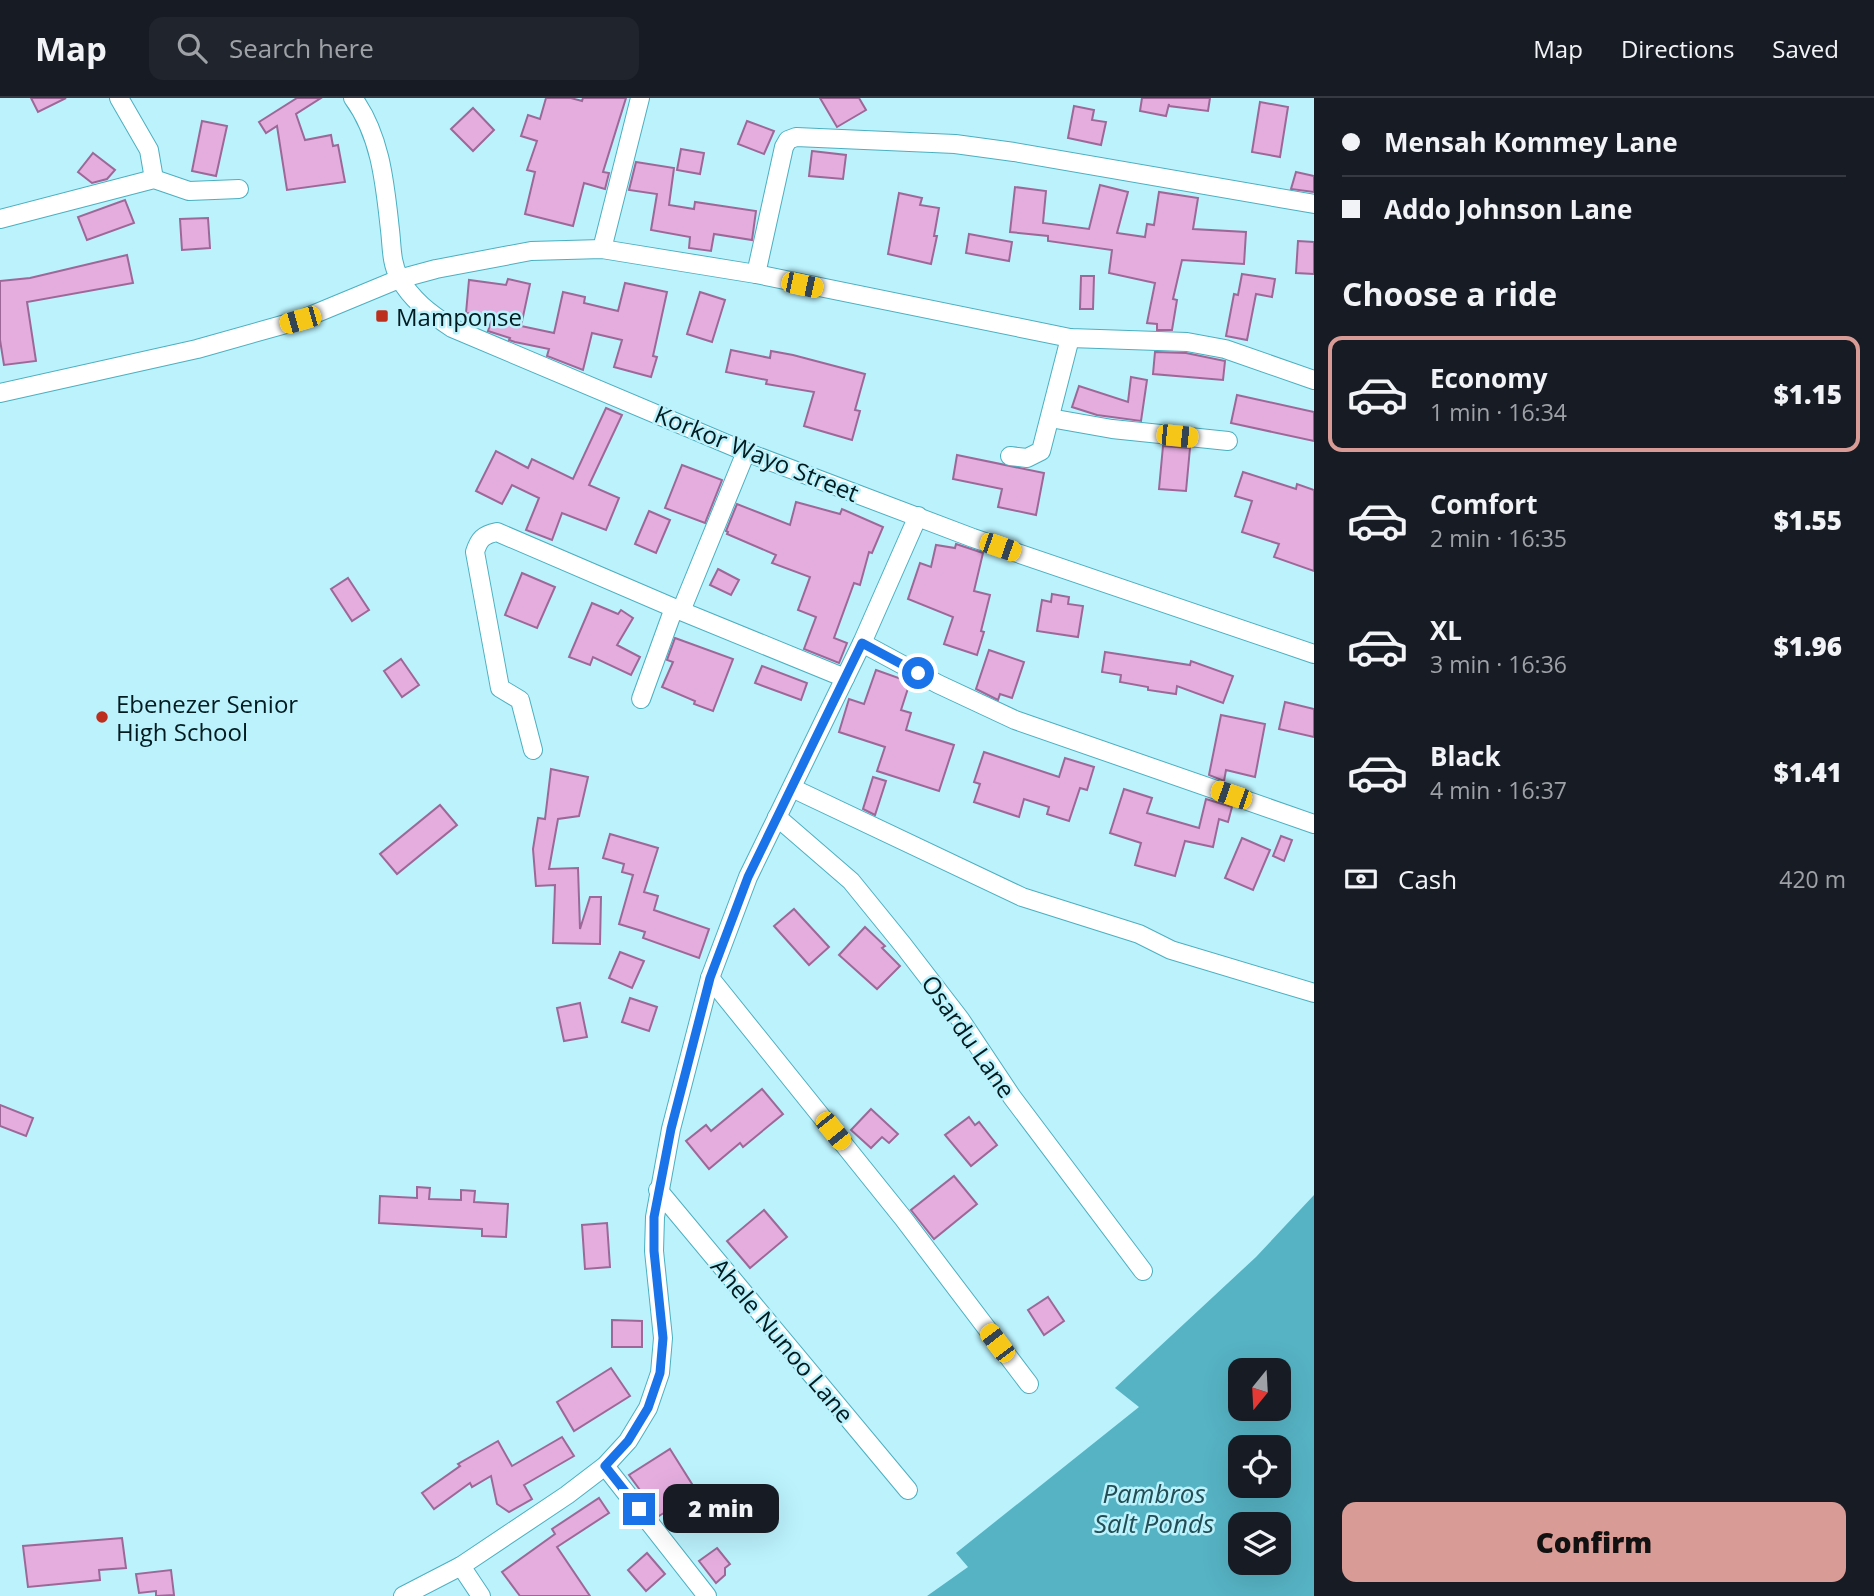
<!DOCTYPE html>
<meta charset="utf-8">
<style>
body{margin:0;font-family:"Open Sans",sans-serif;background:#20242c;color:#f1f3f6;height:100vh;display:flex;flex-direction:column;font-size:26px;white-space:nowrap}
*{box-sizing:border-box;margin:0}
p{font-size:23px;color:#9ea1a6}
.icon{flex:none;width:38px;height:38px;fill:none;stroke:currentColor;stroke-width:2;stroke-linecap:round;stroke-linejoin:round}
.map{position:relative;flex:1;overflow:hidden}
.sheet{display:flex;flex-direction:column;background:#171b24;width:560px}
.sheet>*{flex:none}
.hud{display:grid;align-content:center;height:154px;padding:0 28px;background:#171b24}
.needle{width:46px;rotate:198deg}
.fabs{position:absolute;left:1228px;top:1260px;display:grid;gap:14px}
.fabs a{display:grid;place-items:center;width:63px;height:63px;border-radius:14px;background:#171b24;box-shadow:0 7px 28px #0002;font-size:35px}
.end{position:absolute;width:32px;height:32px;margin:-16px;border:9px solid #1a73e8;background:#fff;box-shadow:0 0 0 4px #fff}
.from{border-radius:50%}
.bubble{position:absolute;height:49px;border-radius:14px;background:#171b24;box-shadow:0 7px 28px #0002;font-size:23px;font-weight:800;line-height:49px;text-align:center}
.car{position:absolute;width:21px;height:42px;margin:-21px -10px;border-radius:9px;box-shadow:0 0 5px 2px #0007;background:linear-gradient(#f5c518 24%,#345 0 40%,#f5c518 0 76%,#345 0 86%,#f5c518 0)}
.hud b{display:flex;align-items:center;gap:24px;height:66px;font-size:26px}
.hud b+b{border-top:2px solid #363941}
.hud i{width:18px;height:18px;background:#f1f3f6}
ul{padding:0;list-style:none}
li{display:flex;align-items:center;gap:21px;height:116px;margin:0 14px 10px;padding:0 14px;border:4px solid transparent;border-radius:14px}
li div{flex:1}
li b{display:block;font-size:26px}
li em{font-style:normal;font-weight:800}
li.current{border-color:#d99b95}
li>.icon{width:63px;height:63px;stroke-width:1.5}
h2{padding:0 28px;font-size:32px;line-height:84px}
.pay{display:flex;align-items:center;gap:18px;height:77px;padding:0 28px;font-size:26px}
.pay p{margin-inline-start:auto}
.action{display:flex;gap:14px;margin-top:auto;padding:14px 28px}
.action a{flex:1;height:80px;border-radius:14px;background:#d99b95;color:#111;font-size:28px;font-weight:800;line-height:80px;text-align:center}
header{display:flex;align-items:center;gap:42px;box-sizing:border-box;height:98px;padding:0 35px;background:#171b24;border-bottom:2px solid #363941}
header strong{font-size:33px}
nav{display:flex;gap:38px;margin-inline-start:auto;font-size:24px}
.search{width:490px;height:63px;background:#20242c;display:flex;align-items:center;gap:18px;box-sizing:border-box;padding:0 24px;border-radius:14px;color:#9ea1a6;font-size:26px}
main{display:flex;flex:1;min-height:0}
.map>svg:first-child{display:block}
.water{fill:#56b3c4;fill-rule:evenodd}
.building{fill:#e4adde;stroke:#9d6898;stroke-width:2}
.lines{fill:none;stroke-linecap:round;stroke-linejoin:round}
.minor-casing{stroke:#4cafc0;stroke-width:20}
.minor{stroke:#fff;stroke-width:18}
.route{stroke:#1a73e8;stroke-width:9}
.poi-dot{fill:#bc2f1f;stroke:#bbf2fc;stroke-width:2.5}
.labels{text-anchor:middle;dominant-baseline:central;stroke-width:5;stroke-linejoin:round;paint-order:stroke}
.poi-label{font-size:24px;fill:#001c21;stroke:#bbf2fc;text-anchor:start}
.street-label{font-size:24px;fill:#001c21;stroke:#bbf2fc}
.water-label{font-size:26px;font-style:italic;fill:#234d54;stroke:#bbf2fc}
</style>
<header>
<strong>Map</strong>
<div class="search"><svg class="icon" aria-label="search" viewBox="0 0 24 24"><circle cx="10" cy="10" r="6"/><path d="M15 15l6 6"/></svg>Search here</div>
<nav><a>Map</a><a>Directions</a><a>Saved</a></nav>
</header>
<main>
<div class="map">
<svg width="1314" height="1498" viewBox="0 0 1314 1498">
<rect width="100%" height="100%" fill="#bbf2fc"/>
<!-- water -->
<path class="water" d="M1314,1097V1498H927L968,1469L956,1455L1139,1309L1115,1290L1256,1159ZM1241,1272H1279V1311H1241ZM1241,1349H1279V1388H1241ZM1241,1426H1279V1465H1241Z"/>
<!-- building -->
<g class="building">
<path d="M31,0H66L38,14Z"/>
<path d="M297,0H321L296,16L305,42L331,37L333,48L338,47L345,84L287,92L277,28L266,35L259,24Z"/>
<path d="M546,0H571L582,3L583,0H626L603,74L609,75L605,91L584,85L573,128L525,116L535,74L527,72L537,43L521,38L528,17L540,21Z"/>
<path d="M820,0H859L866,12L837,29Z"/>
<path d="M1142,0H1210L1208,13L1169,8V6L1166,18L1140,13Z"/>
<path d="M1260,4L1288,9L1280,59L1252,54Z"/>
<path d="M1074,8L1094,12L1092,22L1106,24L1101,47L1068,40Z"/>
<path d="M473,10L494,32L473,53L451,31Z"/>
<path d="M202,23L227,28L216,78L192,73Z"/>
<path d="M747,23L774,33L764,56L738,46Z"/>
<path d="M681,51L704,55L700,76L677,72Z"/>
<path d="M812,53L846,57L843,81L809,78Z"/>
<path d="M93,55L115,72L107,81L92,85L78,74Z"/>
<path d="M636,64L674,70L669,107L694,111L695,104L756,113L752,142L714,136L711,153L689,150L690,139L651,132L657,96L629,92Z"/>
<path d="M1296,74L1314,78V94L1291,91Z"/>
<path d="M1100,87L1128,94L1117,135L1145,139L1147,126L1154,127L1159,94L1198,100L1193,131L1246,134L1244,166L1182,162L1173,201L1177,202L1172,232H1157V226L1147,225L1155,185L1109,175L1112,152L1048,143V138L1010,134L1015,89L1046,93L1043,125L1089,131Z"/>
<path d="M899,95L922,100L920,107L939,110L934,138H937L931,166L888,156Z"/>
<path d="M125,102L134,125L87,142L78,119Z"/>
<path d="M208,120L210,150L182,152L180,121Z"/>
<path d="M969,136L1012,144L1009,163L966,155Z"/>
<path d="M1298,143L1314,144V176L1296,175Z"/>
<path d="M127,157L133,185L27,204L36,263L4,267L0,242V183L30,180Z"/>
<path d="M1242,176L1275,181L1272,199L1256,196L1247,242L1226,238L1234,196L1238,197Z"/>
<path d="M1081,178H1094L1093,211H1080Z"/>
<path d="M508,181L530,186L521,228L554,235L563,194L585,199L584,205L618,213L625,185L667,194L653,258L657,259L651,279L614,269L622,242L592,235L583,272L547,258L549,251L515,244L509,242L510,240L488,233L493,218L466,215L469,182L506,187Z"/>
<path d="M700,194L725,202L712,244L687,236Z"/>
<path d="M731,252L770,260L771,253L793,257L865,276L855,312L860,313L852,342L804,328L814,294L766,286L767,282L726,274Z"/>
<path d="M1155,254L1186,255L1225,263L1223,282L1153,276Z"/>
<path d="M1131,279L1147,282L1141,323L1097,317L1072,309L1079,288L1128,304Z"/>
<path d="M1237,297L1314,314V343L1231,325Z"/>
<path d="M606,310L622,317L589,387L619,400L606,432L562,415L552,442L526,432L539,400L512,387L502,406L476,393L496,353L528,370L532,361L573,381Z"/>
<path d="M1163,348L1190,350L1186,393L1159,391Z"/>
<path d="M957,357L1044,375L1036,417L998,409L1002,391L953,381Z"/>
<path d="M682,367L722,382L705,425L665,410Z"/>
<path d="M1243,374L1296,391L1297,386L1314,392V473L1274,459L1279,446L1242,434L1252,403L1235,398Z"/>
<path d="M796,404L840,416L842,411L883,429L872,455L869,454L860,487L854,485L834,540L847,545L839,565L804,551L816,519L798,512L810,479L772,465L776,457L727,436L728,434L726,433L737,406L790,427Z"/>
<path d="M649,413L670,422L656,455L635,446Z"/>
<path d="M956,446L983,455L974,493L990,497L981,533L984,534L977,557L944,546L953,519L908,501L920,465L931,469L936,447L955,450Z"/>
<path d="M718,471L739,482L731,497L710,487Z"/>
<path d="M522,475L555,489L537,530L505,517Z"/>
<path d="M348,480L369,512L352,523L331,491Z"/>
<path d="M1052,496L1069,499L1068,506L1083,508L1078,539L1037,533L1042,502L1051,504Z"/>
<path d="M592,505L618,516L621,512L633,520L617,547L640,559L631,577L593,559L590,567L569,559Z"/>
<path d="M675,540L733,561L713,613L694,606L695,603L662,589L673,564L667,562Z"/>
<path d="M989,552L1024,564L1012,600L1000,596L998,602L976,591Z"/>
<path d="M1105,554L1190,567L1191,563L1233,578L1223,605L1177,588L1176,596L1148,592V589L1120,584L1121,577L1102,574Z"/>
<path d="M401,561L419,587L402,599L384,573Z"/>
<path d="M762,568L807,585L801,602L755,585Z"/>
<path d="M876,572L910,584L901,612L911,615L906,632L954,647L939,693L877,673L885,649L839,634L849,601L864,606Z"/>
<path d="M1285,604L1314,611V639L1279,631Z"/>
<path d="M1221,617L1265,626L1255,679L1226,672L1224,683L1209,677Z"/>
<path d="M984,654L1059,679L1065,660L1094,669L1087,692L1080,690L1069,723L1047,716L1049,709L1024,701L1019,719L974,704L980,686L974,684Z"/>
<path d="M551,671L588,679L579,718L558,721L549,771L578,770L580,831L590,799H601L600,846L553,845L555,787L536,788L533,751L538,720L545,721Z"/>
<path d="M873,679L886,683L875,717L863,711Z"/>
<path d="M1124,691L1152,700L1147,715L1199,730L1206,701L1232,709L1228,724L1219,721L1213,749L1185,743L1175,778L1135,767L1141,745L1110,735Z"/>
<path d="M440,707L457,727L397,776L380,756Z"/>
<path d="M610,736L658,750L644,794L658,798L654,812L709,831L699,860L643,840L645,834L619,826L633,777L622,774L624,766L603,760Z"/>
<path d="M1281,738L1292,742L1284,763L1273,758Z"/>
<path d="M1242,740L1270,752L1253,792L1225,780Z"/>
<path d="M794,811L829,849L809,867L774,828Z"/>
<path d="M865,829L885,848L882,850L900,868L877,891L839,857Z"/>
<path d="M620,854L644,863L632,890L609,880Z"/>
<path d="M630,900L657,909L649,933L622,924Z"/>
<path d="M580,905L587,939L564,943L557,910Z"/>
<path d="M762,991L783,1016L743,1049L740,1045L709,1071L686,1043L706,1027L711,1033Z"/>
<path d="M0,1007L33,1020L26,1038L0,1028Z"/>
<path d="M871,1011L898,1036L889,1045L882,1039L871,1050L851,1032Z"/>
<path d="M969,1019L975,1027L979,1024L997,1047L971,1068L945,1037Z"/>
<path d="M954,1078L977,1106L934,1141L911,1112Z"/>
<path d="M417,1089L430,1090L429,1101L461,1102V1092L475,1093L474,1104L508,1106L506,1139L482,1138V1131L379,1125L380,1098L417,1100Z"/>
<path d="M764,1112L787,1139L750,1170L727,1143Z"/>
<path d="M607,1125L610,1169L585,1171L582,1127Z"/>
<path d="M1048,1199L1064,1223L1044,1237L1028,1212Z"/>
<path d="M612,1222L642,1223V1249H612Z"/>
<path d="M611,1270L630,1298L574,1333L557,1304Z"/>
<path d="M562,1339L574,1358L524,1387L532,1401L509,1414L497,1406L491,1378L472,1389L470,1385L434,1411L422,1395L460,1368L458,1366L498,1343L512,1368Z"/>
<path d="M670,1351L697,1394L659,1418L629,1377Z"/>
<path d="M599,1400L609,1415L557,1449L590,1498H520L502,1474L555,1436L552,1431Z"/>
<path d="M122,1440L126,1470L99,1472L100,1482L28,1489L23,1448Z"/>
<path d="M717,1450L730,1466L725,1470V1477L716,1485L699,1463Z"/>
<path d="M647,1455L665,1476L646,1493L628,1472Z"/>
<path d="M171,1472L174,1497L156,1498V1493L139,1495L136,1476Z"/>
</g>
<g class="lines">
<!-- minor casing -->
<g class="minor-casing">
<g id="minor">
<path d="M119,0L149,52L154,81"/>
<path d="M353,0C381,38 385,87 390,132C392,148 391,165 399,179C411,202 431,216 452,230L746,354L973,440L1314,556"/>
<path d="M0,121L154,81L189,93L239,91"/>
<path d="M602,151L640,0"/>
<path d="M756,176L784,49L788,42L796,39L955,46L1014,54L1314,106"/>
<path d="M0,295L197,251L300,222L399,181L436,171L531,153L602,151L756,176L1070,240L1187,244L1225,251L1314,282"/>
<path d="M1050,320L1112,331L1228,343"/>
<path d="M1010,358L1027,360L1041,353L1070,240"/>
<path d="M681,513L746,354"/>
<path d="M862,545L938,586L1015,622L1314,726"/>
<path d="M641,601L674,510"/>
<path d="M533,652L520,602L500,590L475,454C479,441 483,437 497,434L681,513L845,580"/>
<path d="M792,690L1022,799L1139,836L1171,852L1314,895"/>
<path d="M777,719L851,783L903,847L960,921L1012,999L1143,1173"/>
<path d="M710,880L903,1120L1029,1286"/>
<path d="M658,1092L908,1392"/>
<path d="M605,1368L707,1498"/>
<path d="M461,1468L481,1498"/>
<path d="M403,1498L461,1468L567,1397L605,1368L628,1343L648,1310L660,1275L663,1240L654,1153L655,1119L671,1031L710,880L748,779L862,545L918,418"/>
</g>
</g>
<!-- minor -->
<use href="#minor" class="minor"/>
</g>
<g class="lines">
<!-- route -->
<path class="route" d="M639,1411L605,1368L628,1343L648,1310L660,1275L663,1240L654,1153V1119L671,1031L710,880L748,779L862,545L918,575"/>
</g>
<!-- markers -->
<g class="poi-dot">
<rect x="375" y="211" width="14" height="14" rx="3.5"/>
<circle cx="102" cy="619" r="7"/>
</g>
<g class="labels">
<!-- poi labels -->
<g class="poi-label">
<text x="396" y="218">Mamponse</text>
<text x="116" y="605">Ebenezer Senior<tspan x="116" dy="28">High School</tspan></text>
</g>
<!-- street labels -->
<g class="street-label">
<text transform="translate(757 355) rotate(22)">Korkor Wayo Street</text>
<text transform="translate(969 938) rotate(55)">Osardu Lane</text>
<text transform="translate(783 1242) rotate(50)">Ahele Nunoo Lane</text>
</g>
<!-- water labels -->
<g class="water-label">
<text x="1154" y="1395">Pambros<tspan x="1154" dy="30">Salt Ponds</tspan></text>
</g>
</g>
</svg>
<div class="fabs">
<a><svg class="needle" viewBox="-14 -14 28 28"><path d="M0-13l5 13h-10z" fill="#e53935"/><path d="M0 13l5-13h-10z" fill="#9ea1a6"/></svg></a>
<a><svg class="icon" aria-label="locate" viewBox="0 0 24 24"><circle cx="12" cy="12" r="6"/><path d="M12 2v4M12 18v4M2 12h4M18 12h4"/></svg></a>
<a><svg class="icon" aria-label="layers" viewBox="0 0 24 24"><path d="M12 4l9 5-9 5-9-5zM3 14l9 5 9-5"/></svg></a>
</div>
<i class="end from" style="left:918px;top:575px"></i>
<i class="end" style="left:639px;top:1411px"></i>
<div class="bubble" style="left:663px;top:1386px;width:116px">2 min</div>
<i class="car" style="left:802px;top:187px;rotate:102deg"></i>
<i class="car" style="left:300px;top:222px;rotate:254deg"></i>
<i class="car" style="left:1177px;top:338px;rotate:96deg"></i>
<i class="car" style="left:1000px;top:449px;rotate:109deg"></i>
<i class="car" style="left:1231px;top:697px;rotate:289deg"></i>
<i class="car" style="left:833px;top:1033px;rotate:141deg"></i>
<i class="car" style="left:997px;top:1245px;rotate:323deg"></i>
</div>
<section class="sheet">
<div class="hud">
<b><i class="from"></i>Mensah Kommey Lane</b>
<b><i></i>Addo Johnson Lane</b>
</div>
<h2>Choose a ride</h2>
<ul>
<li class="current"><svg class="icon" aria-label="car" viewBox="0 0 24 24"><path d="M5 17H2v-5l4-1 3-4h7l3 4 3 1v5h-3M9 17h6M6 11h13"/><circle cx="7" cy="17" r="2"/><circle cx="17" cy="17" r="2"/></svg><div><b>Economy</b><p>1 min · 16:34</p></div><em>$1.15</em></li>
<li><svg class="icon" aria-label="car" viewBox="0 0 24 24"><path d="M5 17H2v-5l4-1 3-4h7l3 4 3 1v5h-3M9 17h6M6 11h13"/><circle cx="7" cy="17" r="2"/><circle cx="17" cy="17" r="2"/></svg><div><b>Comfort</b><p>2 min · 16:35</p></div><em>$1.55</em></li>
<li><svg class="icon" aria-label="car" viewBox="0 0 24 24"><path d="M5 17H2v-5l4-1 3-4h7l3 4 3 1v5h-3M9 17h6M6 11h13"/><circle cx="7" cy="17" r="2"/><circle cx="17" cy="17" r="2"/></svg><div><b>XL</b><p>3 min · 16:36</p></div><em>$1.96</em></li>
<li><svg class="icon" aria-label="car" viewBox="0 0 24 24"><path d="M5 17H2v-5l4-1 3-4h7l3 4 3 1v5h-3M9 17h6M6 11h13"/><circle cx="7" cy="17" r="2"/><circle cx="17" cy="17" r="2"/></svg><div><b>Black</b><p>4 min · 16:37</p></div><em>$1.41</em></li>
</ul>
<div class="pay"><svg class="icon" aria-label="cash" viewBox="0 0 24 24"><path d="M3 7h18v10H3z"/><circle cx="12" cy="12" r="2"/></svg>Cash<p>420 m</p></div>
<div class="action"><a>Confirm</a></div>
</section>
</main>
